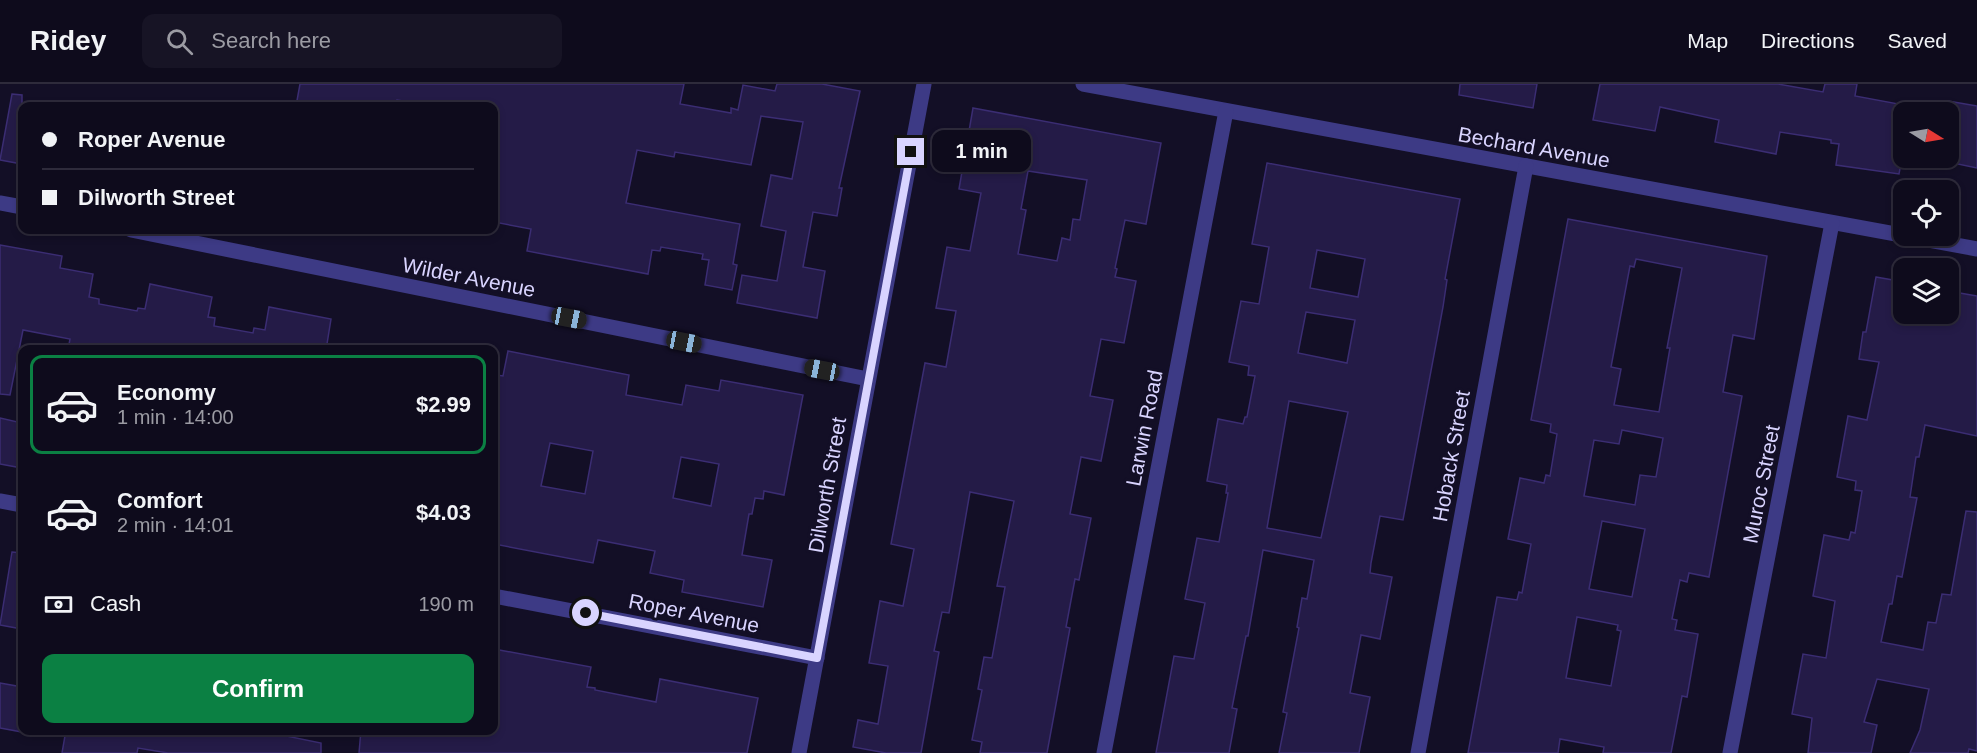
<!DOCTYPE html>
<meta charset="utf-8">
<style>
body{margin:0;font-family:Arial,sans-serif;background:#171425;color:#f1f3f6;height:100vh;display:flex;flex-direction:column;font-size:22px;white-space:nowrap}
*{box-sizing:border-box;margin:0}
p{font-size:20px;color:#9b9ba3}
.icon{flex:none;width:33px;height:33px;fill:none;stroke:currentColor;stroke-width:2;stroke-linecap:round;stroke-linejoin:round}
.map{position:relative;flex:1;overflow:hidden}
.sheet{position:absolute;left:18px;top:261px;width:480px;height:390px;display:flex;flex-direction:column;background:#0e0b1c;border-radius:12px;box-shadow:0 3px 9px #0003,0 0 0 2px #2e2b3b}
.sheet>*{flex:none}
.banner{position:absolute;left:18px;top:18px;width:480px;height:132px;border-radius:12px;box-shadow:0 3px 9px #0003,0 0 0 2px #2e2b3b;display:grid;align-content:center;height:132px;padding:0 24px;background:#0e0b1c}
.needle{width:39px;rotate:101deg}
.controls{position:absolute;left:1893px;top:18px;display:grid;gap:12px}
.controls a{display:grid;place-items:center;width:66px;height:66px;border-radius:12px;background:#0e0b1c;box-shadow:0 3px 9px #0003,0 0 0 2px #2e2b3b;font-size:30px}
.end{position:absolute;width:27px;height:27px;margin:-14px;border:8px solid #d9d4ff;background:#111;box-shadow:0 0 0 3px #111}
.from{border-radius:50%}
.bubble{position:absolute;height:42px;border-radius:12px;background:#0e0b1c;box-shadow:0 3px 9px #0003,0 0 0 2px #2e2b3b;font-size:20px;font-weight:700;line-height:42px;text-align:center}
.car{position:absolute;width:18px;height:36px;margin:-18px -9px;border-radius:8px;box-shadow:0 0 4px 2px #0007;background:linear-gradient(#222 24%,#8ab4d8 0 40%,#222 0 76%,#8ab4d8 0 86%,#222 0)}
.banner b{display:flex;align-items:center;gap:21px;height:57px;font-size:22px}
.banner b+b{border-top:2px solid #2e2b3b}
.banner i{width:15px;height:15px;background:#f1f3f6}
ul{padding:10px 0 0;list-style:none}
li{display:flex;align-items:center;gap:18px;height:99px;margin:0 12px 9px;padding:0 12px;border:3px solid transparent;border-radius:12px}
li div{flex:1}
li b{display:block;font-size:22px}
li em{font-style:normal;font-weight:700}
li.current{border-color:#0b8043}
li>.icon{width:54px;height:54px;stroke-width:1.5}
.pay{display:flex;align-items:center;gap:15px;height:66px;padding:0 24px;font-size:22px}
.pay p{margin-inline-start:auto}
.action{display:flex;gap:12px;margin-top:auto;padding:12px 24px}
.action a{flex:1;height:69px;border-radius:12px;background:#0b8043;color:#fff;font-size:24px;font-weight:700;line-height:69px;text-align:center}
header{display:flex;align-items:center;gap:36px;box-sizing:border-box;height:84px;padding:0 30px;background:#0e0b1c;border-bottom:2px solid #2e2b3b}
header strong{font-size:28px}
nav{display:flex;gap:33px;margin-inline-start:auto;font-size:21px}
.search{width:420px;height:54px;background:#171425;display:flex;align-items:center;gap:15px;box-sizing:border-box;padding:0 21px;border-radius:12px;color:#9b9ba3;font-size:22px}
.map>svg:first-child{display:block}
.building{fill:#241b47;stroke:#3b2d73;stroke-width:1.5;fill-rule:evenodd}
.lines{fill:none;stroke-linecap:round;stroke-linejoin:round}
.minor{stroke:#3d3a85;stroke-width:15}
.route{stroke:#d9d4ff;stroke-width:8}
.labels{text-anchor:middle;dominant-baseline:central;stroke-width:6;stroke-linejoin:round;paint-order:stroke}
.street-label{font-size:21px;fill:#d9d4ff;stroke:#130f26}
</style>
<header>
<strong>Ridey</strong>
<div class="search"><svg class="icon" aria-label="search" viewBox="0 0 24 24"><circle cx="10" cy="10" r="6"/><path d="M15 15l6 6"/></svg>Search here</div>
<nav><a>Map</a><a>Directions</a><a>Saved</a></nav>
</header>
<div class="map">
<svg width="1977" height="669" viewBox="0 0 1977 669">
<rect width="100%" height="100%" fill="#130f26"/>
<!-- building -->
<g class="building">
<path d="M300,0H684L680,20L731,29V24L738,26L743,1L775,7L777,0H822L860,7L839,104H842L837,132L813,128L803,183L825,187L817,234L737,219L742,191L777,197L786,147L761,142L771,91L792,95L803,38L761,32L751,81L675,68L674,73L637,66L626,119L740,140L733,180L737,181L732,206L705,201L709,176L702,175L703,170L661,163L660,167L652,166L648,190L527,167L531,145L494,138V22H438L397,16L396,22H296Z"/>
<path d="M1460,0H1537L1533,24L1459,11Z"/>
<path d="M1600,0H1778L1823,8L1825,0H1857L1855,12L1904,21V64L1899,90L1836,81L1839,60L1831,59V56L1780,48L1776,70L1715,58L1719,36L1660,23L1655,47L1593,36Z"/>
<path d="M12,10L22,11V80L0,76Z"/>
<path d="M1948,17L1977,22V84L1948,78Z"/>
<path d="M973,24L1161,59L1146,140L1125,136L1115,184L1117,185L1115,193L1136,197L1124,259L1101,255L1090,312L1113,316L1101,377L1081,373L1070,430L1091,434L1079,496L1075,495L1066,543L1070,544L1047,669H980L982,658L972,656L982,606L978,605L984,573L992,574L1005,503L997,502L1014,417L970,408L949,529L942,528L934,567L939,568L921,669H886L853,663L858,636L878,640L888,582L869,579L880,517L903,522L914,465L891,460L925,279L946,283L956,227L936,224L947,163L970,167L981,109L959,105ZM1028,87L1087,96L1080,136L1073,135L1070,156L1062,154L1057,177L1018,170L1026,126L1021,125Z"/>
<path d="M1267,79L1460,115L1445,195L1447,196L1443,223L1403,436L1380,432L1371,479L1370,489L1392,493L1380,555L1361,551L1350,609L1370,613L1359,669H1279L1287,629L1283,628L1299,544L1297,543L1302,514L1307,515L1314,476L1263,466L1248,552H1246L1232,624L1237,625L1229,669H1156L1174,572L1194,575L1205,519L1185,515L1197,454L1219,458L1228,409H1226L1227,401L1207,397L1218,335L1243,340L1245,333H1247L1255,292L1248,291L1249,282L1229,278L1241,217L1259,220L1269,163L1252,160ZM1317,166L1365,175L1358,213L1310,204ZM1306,228L1355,236L1347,279L1298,269ZM1289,317L1348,328L1321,454L1267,444Z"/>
<path d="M1568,135L1767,172L1754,255L1733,251L1723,308L1742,312L1709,493L1689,489L1687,498L1680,496L1672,535L1677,536L1675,546L1698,550L1687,613L1682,612L1671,669H1603L1604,663L1560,655L1558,669H1468L1497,513L1517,516L1519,508L1522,509L1531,460L1508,455L1520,394L1544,399L1546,391L1550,392L1557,350L1550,348L1551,340L1531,336ZM1636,175L1682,184L1667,264H1670L1659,328L1614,321L1621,285L1611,283L1630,182L1634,183ZM1622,346L1663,354L1656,393L1640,391L1635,421L1584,412L1594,356L1619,360ZM1602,437L1645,445L1632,513L1589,505ZM1577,533L1618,541L1617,546L1621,547L1611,602L1566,594Z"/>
<path d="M0,161L62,172L60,184L93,190L89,213L99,215V220L137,227L138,224L145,225L150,200L212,213L208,233L215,234L214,242L253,249L254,244L265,246L269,223L331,235L326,266H68L70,255L23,246L10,311L0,310Z"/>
<path d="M1876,193L1904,198V230H1948V207L1977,212V352L1925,341L1919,373H1916L1910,413L1917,414L1902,493L1897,492L1892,520H1889L1881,558L1923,566L1928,538L1936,539L1942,510L1951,511L1966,427L1977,428V667L1969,665L1968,669H1910L1920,646L1929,605L1877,595L1864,638L1877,641L1871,669H1808L1812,634L1792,630L1803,570L1826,574L1835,517L1813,512L1824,451L1849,456L1851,448L1855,449L1862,407L1855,406L1856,397L1837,393L1848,332L1867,336L1879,278L1859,275L1863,248H1866Z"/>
<path d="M508,267L629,291L626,311L682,321L686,301L719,307L721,296L803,311L784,411L764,407L763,415L755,414L752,430H749L742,471L772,476L763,523L682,508L684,496L650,489L655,467L598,456L593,479L494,460V295L496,296L497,291L503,292ZM550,359L593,367L585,410L541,402ZM681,373L719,380L711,422L673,414Z"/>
<path d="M0,334L22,339V384L0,380Z"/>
<path d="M12,468L22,469V545L0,541Z"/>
<path d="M494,565L591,583L587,603L595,604V606L656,618L660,595L758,614L747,669H359L361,646H494Z"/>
<path d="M0,599L22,603V648L0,644Z"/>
<path d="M66,646H257L321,659V669H168L138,664L137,669H62Z"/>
</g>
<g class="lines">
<!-- minor -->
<g class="minor">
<path d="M1083,0L1977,165"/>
<path d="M0,119L22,123"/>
<path d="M131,146L868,295"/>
<path d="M0,417L22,421"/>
<path d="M494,512L817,574"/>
<path d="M799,669L924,0"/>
<path d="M1104,669L1226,27"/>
<path d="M1418,669L1526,82"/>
<path d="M1730,669L1832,139"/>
</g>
</g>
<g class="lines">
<!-- route -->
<path class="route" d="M586,529L817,574L911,68"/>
</g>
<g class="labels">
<!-- street labels -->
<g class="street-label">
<text transform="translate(1534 63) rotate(10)">Bechard Avenue</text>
<text transform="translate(469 193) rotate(11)">Wilder Avenue</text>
<text transform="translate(1144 344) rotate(-79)">Larwin Road</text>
<text transform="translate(1451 372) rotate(-80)">Hoback Street</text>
<text transform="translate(1761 400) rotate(-79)">Muroc Street</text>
<text transform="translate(827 401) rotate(-80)">Dilworth Street</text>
<text transform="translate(694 529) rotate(11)">Roper Avenue</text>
</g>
</g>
</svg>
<div class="controls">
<a><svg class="needle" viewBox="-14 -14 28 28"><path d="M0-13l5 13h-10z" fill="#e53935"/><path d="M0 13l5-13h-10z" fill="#9b9ba3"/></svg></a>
<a><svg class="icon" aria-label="locate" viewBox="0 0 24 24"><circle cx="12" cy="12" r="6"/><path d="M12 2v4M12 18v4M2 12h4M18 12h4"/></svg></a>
<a><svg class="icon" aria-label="layers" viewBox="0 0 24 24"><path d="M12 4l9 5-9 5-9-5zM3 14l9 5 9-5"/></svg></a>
</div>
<i class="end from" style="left:586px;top:529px"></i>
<i class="end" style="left:911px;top:68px"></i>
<div class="bubble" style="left:932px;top:46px;width:99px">1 min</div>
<i class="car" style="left:569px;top:234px;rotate:101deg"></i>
<i class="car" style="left:684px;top:258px;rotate:101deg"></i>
<i class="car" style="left:822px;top:286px;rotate:281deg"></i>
<div class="banner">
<b><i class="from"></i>Roper Avenue</b>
<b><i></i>Dilworth Street</b>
</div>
<section class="sheet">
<ul>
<li class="current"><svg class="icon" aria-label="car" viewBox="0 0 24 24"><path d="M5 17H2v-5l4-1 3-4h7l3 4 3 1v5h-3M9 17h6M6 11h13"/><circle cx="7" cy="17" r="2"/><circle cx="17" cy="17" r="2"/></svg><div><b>Economy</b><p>1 min · 14:00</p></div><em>$2.99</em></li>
<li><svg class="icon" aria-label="car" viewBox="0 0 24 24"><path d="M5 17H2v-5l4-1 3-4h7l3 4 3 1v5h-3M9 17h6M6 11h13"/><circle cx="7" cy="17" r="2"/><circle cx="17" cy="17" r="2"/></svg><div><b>Comfort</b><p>2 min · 14:01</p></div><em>$4.03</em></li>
</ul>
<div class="pay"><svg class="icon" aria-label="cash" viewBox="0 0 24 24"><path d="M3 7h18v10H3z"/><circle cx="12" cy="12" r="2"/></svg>Cash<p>190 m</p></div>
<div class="action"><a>Confirm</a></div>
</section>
</div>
